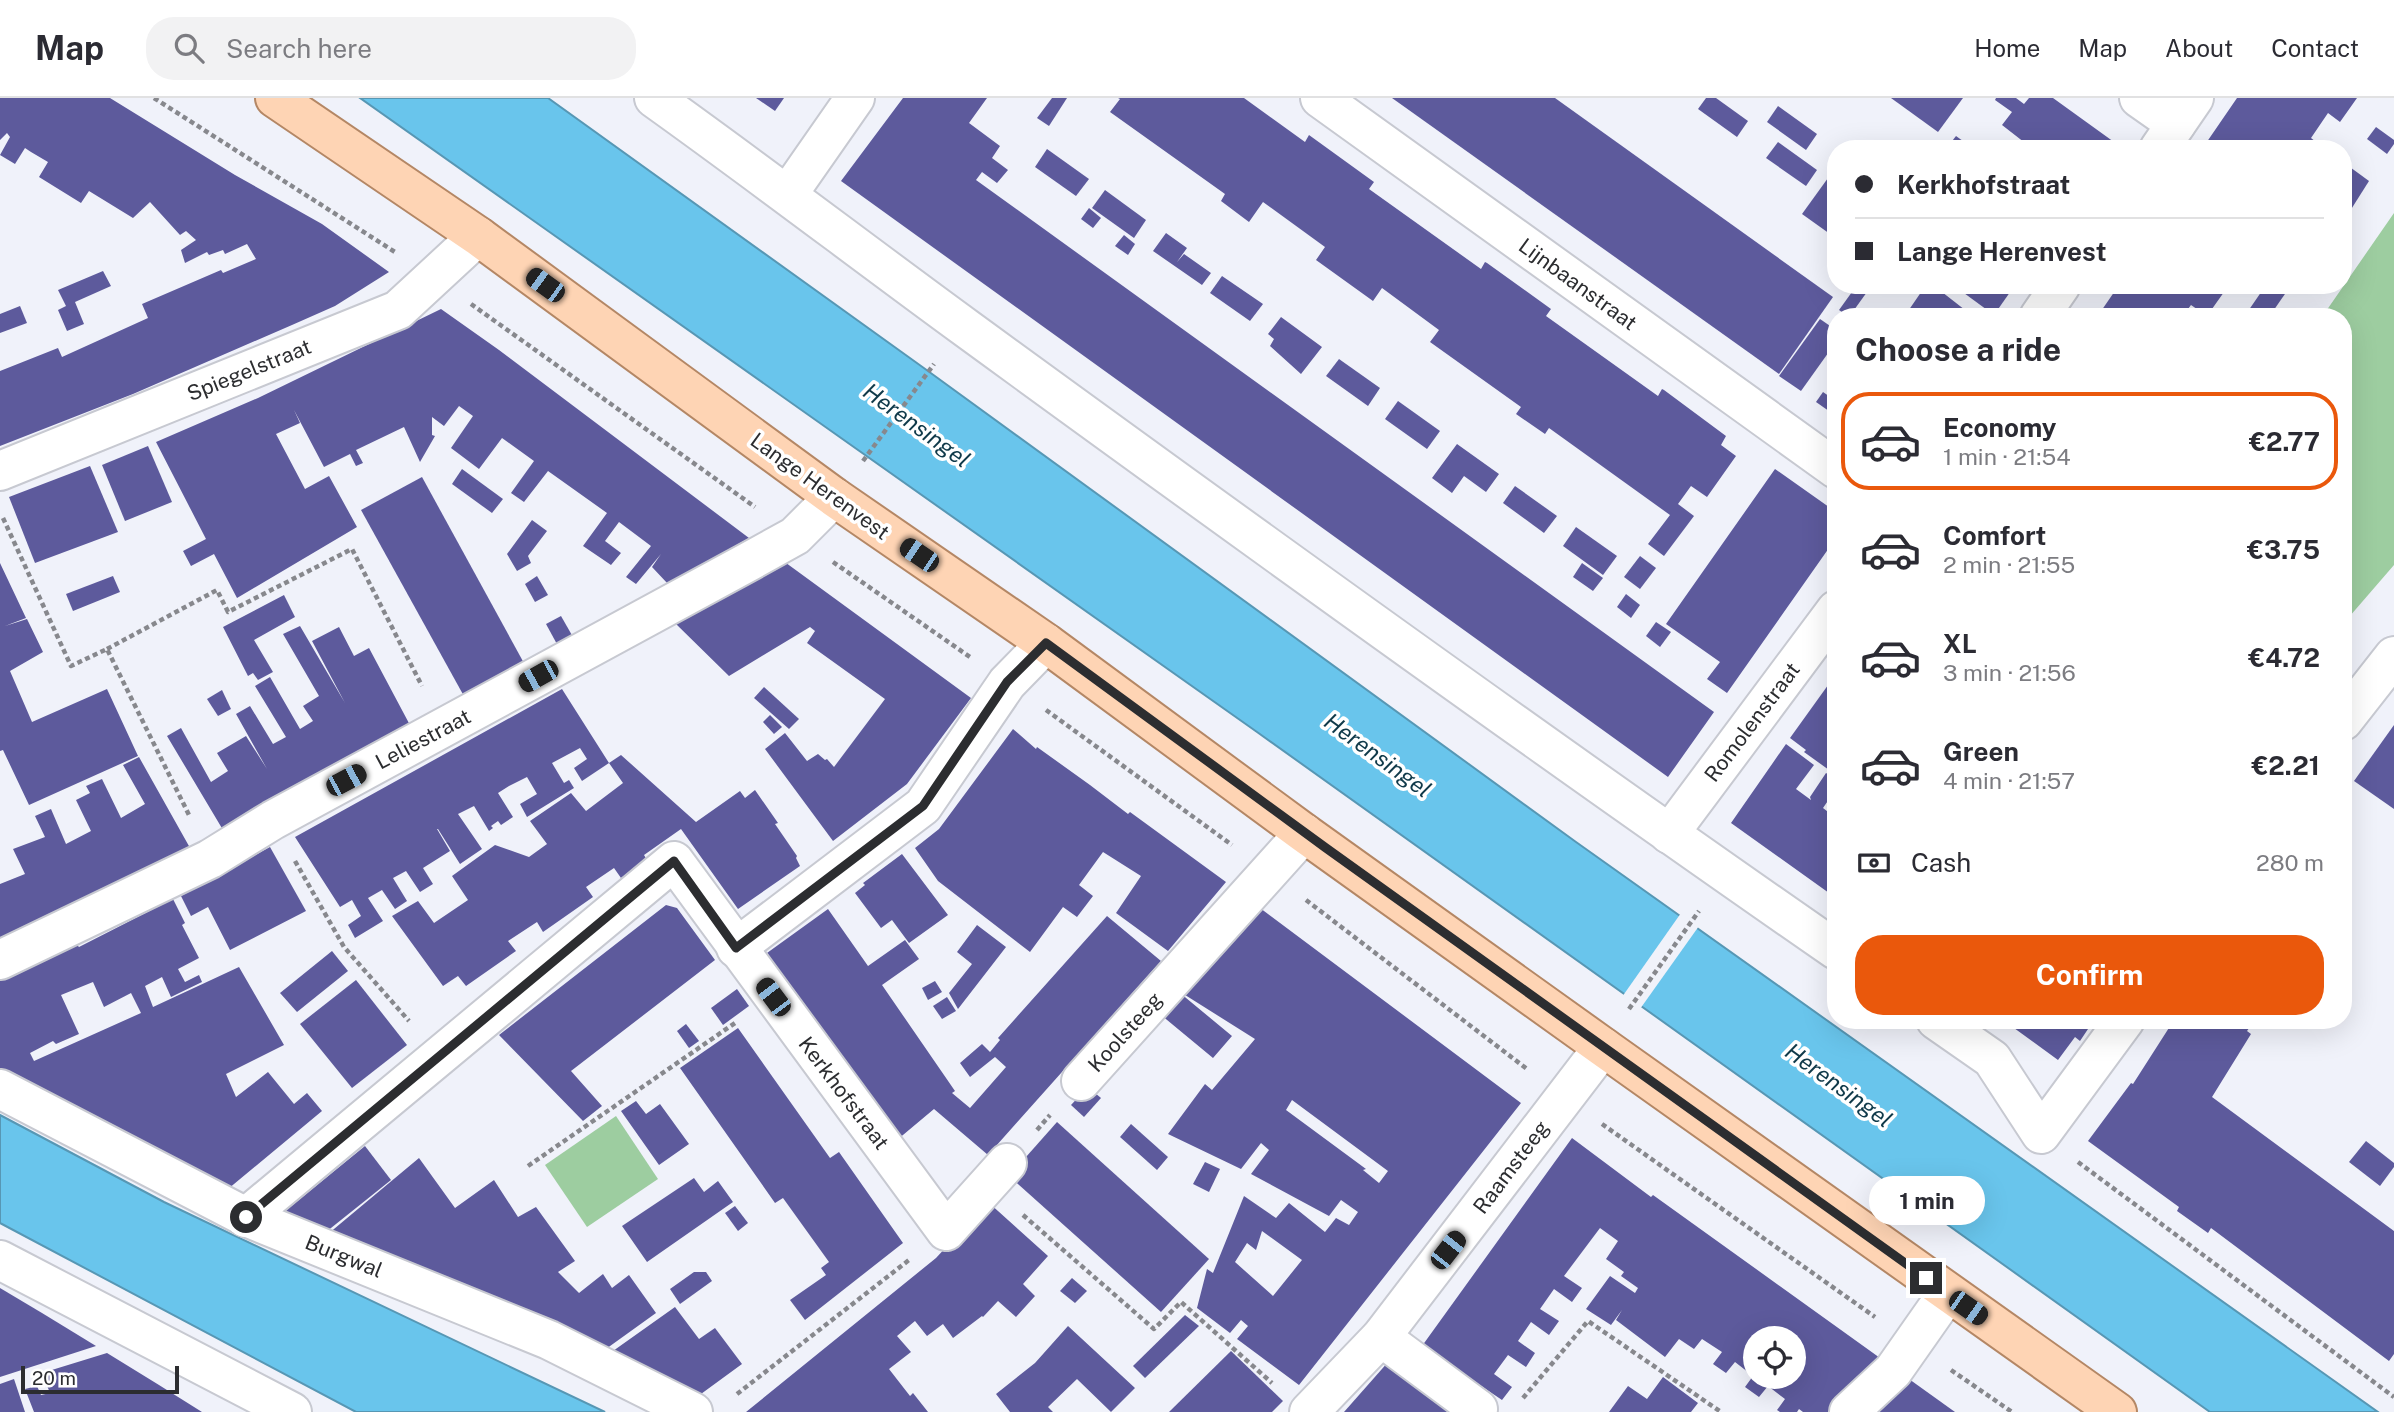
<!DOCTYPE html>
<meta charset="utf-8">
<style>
body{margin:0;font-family:"Public Sans",sans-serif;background:#f2f2f3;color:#2b2b33;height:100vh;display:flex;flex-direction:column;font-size:26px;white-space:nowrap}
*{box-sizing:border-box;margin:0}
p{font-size:23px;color:#7c7c81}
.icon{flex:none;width:38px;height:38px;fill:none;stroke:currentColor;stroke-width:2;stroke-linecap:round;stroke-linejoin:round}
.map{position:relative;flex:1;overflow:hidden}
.details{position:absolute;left:1827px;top:210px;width:525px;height:721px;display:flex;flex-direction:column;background:#fff;border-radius:28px;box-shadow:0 7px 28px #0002}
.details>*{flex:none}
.hud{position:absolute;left:1827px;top:42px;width:525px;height:154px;border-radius:28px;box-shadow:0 7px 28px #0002;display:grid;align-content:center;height:154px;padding:0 28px;background:#fff}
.fabs{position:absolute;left:1743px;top:1228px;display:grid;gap:14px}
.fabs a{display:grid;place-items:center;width:63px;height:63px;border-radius:50%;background:#fff;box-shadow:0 7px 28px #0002;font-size:35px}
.scale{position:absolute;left:21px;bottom:18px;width:158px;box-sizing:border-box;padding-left:7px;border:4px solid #2c2d30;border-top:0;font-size:19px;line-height:24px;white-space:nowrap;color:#2c2d30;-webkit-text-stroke:5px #fff;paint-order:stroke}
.end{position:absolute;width:32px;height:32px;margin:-16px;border:9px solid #2c2d30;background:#fff;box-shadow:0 0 0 4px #fff}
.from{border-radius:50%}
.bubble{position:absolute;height:49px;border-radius:24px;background:#fff;box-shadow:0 7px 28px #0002;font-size:23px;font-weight:700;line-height:49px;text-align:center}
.car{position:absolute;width:21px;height:42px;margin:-21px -10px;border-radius:9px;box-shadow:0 0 5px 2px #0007;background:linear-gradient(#222 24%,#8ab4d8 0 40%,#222 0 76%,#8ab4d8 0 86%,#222 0)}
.hud b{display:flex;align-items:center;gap:24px;height:66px;font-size:26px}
.hud b+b{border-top:2px solid #e1e1e2}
.hud i{width:18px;height:18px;background:#2b2b33}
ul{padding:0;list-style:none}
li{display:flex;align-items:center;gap:21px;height:98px;margin:0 14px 10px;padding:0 14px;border:4px solid transparent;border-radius:28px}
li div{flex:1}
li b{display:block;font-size:26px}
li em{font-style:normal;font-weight:700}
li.selected{border-color:#ea580c}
li>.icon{width:63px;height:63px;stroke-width:1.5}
h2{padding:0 28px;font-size:32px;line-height:84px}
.pay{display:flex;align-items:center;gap:18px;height:77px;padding:0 28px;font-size:26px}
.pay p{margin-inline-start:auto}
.button{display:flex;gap:14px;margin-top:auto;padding:14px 28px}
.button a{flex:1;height:80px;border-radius:28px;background:#ea580c;color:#fff;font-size:28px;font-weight:700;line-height:80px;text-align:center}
header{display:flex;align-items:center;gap:42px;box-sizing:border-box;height:98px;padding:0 35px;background:#fff;border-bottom:2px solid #e1e1e2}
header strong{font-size:33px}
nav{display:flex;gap:38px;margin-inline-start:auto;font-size:24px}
.search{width:490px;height:63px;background:#f2f2f3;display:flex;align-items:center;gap:18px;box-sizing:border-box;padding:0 24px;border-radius:28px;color:#7c7c81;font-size:26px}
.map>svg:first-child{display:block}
.green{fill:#9dcda0}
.water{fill:#69c5ec;stroke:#5797b4;stroke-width:2}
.pier{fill:#f0f2fa}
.building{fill:#5d5a9c;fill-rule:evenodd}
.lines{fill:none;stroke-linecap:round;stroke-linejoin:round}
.minor-casing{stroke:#c7c9d1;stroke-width:42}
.major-casing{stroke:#b48765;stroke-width:42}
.path{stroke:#87888d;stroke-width:4.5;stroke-dasharray:5 3.5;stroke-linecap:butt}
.minor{stroke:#fff;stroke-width:38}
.major{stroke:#fed4b4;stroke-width:38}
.route{stroke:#2c2d30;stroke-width:9}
.labels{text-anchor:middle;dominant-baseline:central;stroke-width:7;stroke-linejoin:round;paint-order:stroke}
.street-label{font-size:21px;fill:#2c2d30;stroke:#fff}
.water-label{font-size:23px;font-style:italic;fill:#103a4a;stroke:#fff}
</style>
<header>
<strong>Map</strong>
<div class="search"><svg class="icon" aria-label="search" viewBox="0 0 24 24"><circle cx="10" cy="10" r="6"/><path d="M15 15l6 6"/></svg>Search here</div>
<nav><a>Home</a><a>Map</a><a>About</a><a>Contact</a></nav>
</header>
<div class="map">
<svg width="2394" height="1314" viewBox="0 0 2394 1314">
<rect width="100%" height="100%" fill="#f0f2fa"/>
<!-- green -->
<g class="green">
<path d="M2394,115V467L2343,526V219H2322Z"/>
<path d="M616,1018L658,1081L587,1129L545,1067Z"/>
</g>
<!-- water -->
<g class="water">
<path d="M360,0H548L928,273L1576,744L2378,1314H2210L1257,634Z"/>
<path d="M0,1017L164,1104L605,1314H356L0,1125Z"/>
</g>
<!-- pier -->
<path class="pier" d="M1681,815L1699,828L1640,911L1622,899Z"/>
<!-- building -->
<g class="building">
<path d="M0,0H110L235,77L322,126L389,174L335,208L292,227L133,296L0,348V273L58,250L62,259L148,220L142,206L221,172L223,175L256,161L247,146L225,156L223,152L209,157L207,154L185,165L181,152L196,142L186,133L180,137L150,104L133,120L89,93L81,105L39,79L48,64L31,54L25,50L15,66L0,57L10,39L7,35L0,42Z"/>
<path d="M756,0H784L775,13Z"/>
<path d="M903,0H987L969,25L1000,48L992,60L1008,72L997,85L982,74L976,82L1714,614L1668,679L841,83Z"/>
<path d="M1052,0H1067L1049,28L1037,20Z"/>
<path d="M1118,0H1244L1305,44L1309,37L1374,84L1369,91L1481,171L1485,164L1487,165L1551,211L1546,218L1658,298L1662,291L1664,292L1726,338L1721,347L1736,358L1707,399L1691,388L1678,406L1694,418L1664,458L1648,446L1670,417L1549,330L1545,336L1516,316L1521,309L1430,244L1439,232L1382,190L1373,203L1316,162L1325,149L1263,104L1249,124L1221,103L1225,96L1110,14L1120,1Z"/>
<path d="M1392,0H1555L1833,199L1779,276Z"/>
<path d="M1706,0H1716L1748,23L1737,39L1698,11Z"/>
<path d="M1891,0H1963L1938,34Z"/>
<path d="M1996,0H2016L2024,6L2029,0H2053L2114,44L2109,51H2027L2029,48L2002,27L2012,14L1995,2Z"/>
<path d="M2237,0H2357L2340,24L2328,15L2311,40L2325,51H2202Z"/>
<path d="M1778,8L1817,36L1806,52L1767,24Z"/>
<path d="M2376,29L2394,42V46L2387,56L2367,41Z"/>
<path d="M1956,38L1974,51H1946Z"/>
<path d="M1778,44L1817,72L1806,88L1766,60Z"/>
<path d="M1047,51L1089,81L1076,98L1035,69Z"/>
<path d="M2343,64L2369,83L2350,113L2343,109Z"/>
<path d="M1828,80L1836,86V129L1830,136L1802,116Z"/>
<path d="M1105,92L1146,122L1134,140L1092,110Z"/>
<path d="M1089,110L1101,120L1093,130L1081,121Z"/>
<path d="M1166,135L1187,150L1177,164L1184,156L1211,175L1202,187L1153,153Z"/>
<path d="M1124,137L1135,146L1128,157L1115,148Z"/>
<path d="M103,173L111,188L75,204L84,226L67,233L58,212L66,208L58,192Z"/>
<path d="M1222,178L1263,206L1250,223L1210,195Z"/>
<path d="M1857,187H1872L1849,219L1839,212Z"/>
<path d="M1926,187H1933L1974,219H1904Z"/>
<path d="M1953,187H2015L1994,217Z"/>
<path d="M2119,187H2229L2207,218L2191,207L2182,219H2097Z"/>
<path d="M2266,187H2278L2287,193L2269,219H2244Z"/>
<path d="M20,208L27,225L0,235V216Z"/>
<path d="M441,211L499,252L749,440L668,486L652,469L661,456L636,486L626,479L651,448L619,424L605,443L621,455L611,467L583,448L607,415L548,373L524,404L511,395L534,363L502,340L479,371L451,350L473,318L459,308L444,328L432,319V337L435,338L420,364L404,329L356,352L363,365L356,368L350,356L324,369L294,312L300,325L276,336L305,391L329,378L357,429L237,500L214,456L191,468L183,453L206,441L156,344L258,300Z"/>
<path d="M1281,219L1322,249L1301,276L1270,248L1274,241L1268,236Z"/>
<path d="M1820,221L1836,232V244L1801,293L1779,278Z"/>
<path d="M1339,261L1380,290L1368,308L1326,278Z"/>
<path d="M1823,294L1836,303V318L1816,304Z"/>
<path d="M1398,303L1440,333L1427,351L1385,321Z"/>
<path d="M1457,346L1499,376L1486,394L1464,378L1452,395L1432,380Z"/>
<path d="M148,348L172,404L125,423L102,367Z"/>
<path d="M90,368L118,434L35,465L9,399Z"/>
<path d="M462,371L503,401L492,415L452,386Z"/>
<path d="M1775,371L1836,414V440L1727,595L1707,581L1720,564L1666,526Z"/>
<path d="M422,379L525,567L465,600L361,412Z"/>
<path d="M1515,388L1557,418L1544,435L1503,405Z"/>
<path d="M532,422L547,433L528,458L531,465L517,473L507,456Z"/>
<path d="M1576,429L1617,458L1603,477L1563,448Z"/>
<path d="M1640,458L1656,470L1640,491L1624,479Z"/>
<path d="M782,462L971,600L907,686L833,743L765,651L785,635L807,663L818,656L825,662L827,661L834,669L885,601L807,545L815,533L810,529L729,578L676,526Z"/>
<path d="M0,465L26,520L5,528L27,521L43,554L10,573L32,624L107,591L138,658L29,707L3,652L0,653Z"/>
<path d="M1582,465L1603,480L1593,493L1573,479Z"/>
<path d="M113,478L120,494L73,513L66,496Z"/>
<path d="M537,478L548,497L535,504L525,486Z"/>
<path d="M1626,496L1640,507L1631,520L1617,509Z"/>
<path d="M284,497L295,519L254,542L273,574L258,582L253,575L248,578L223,529Z"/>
<path d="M561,518L573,539L558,548L546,526Z"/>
<path d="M1656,524L1671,534L1660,549L1646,538Z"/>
<path d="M300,528L345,605L312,543L339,529L354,558L369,550L411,629L226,737L167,638L181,630L211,684L228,673L217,655L246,638L267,671L236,616L250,608L273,646L286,639L255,588L270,579L300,631L313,623L303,608L319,598L283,536Z"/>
<path d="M1836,576V677L1804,654L1806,652L1790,640Z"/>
<path d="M764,589L799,621L789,631L754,600Z"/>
<path d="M562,591L609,665L582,683L574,670L587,661L580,650L552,665L564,685L569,682L574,690L527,719L520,706L537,696L527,679L509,688L498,695L513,719L501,727L498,723L491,728L493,730L489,733L474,708L458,716L482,751L460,766L438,731H437L450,753L423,770L433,786L420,794L406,773L393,780L407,803L395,811L382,792L368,800L383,823L355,840L348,827L361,818L352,802L340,809L295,739Z"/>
<path d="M222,592L231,611L218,618L207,601Z"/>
<path d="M770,617L782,629L774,636L763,624Z"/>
<path d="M2394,627V711L2354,683Z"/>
<path d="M1013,631L1036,651L1037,649L1090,687L1128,716L1130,714L1226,784L1168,853L1116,815L1141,778L1103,754L1079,787L1093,798L1077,819L1063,809L1030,854L938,783L915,750L939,731Z"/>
<path d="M1786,646L1814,667L1796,691L1811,702L1810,699L1826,675L1836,681V691L1823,710L1836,720V800L1731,725Z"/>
<path d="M621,657L696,724L740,693L745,700L755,692L778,725L775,726L797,758L796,760L800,768L738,811L681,731L644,757L647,762L621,780L614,770L586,789L593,799L543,834L537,824L508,843L516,853L466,888L458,878L443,888L392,818L418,803L434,825L468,802L452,778L495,747L529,759L547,746L530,723L571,695L586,713L623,685L609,665Z"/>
<path d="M139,659L194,757L0,852V786L25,776L13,751L45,739L35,718L51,711L66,746L91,733L76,702L90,695L86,688L102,681L121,720L145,706L123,667Z"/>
<path d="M270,749L306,813L230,852L208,809L191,818L181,798Z"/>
<path d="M902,756L948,817L909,845L892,822L881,830L855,795L865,787L863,785Z"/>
<path d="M173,801L185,825L182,827L199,860L178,871L185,884L199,877L202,884L171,899L162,879L145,888L153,909L239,869L284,947L226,976L236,999L268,974L294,1006L307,995L322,1013L228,1091L61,1009L12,975L6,978L0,974V879L77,847L79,849ZM93,884L104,909L131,895L141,915L34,963L30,955L53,943L56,946L79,936L61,897Z"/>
<path d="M1248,801L1521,1005L1299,1287L1237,1241L1248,1228L1241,1222L1230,1235L1197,1210L1207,1171L1213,1175L1244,1098L1276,1120L1289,1105L1325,1134L1336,1120L1349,1127L1358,1114L1341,1102L1329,1118L1251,1076L1269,1052L1261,1045L1241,1071L1168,1036L1205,986L1212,992L1255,941L1174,890L1232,938L1213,960L1155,912ZM1292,1002L1388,1073L1379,1085L1363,1072L1366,1071L1286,1012ZM1262,1133L1302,1162L1273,1198L1235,1164L1247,1145L1256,1152Z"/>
<path d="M666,807L677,810L715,862L571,973L602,1008L583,1023L499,937Z"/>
<path d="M828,811L868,868L905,842L919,861L882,887L955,993L952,995L970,1010L1006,969L995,959L970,979L960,965L982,946L990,954L1000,942L998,940L1107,818L1161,863L988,1057L934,1011L897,1042L767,855Z"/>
<path d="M977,827L1006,849L958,911L949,895L972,866L957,854Z"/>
<path d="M332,853L348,873L297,914L280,895Z"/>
<path d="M356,882L407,947L352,990L300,926Z"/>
<path d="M935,883L942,894L928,902L922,890Z"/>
<path d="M737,891L749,908L723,927L711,910Z"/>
<path d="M947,899L956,913L942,921L933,908Z"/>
<path d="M2003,922H2094L2080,943L2075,939L2058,962Z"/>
<path d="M2174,922H2246L2252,926L2247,933L2251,936L2212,999L2394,1133V1256L2389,1263L2211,1130L2208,1135L2177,1113L2179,1109L2088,1043L2131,985L2133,986Z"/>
<path d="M686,926L699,943L689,950L677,933Z"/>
<path d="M738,930L830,1060L839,1054L903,1145L805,1222L790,1202L826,1177L821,1170L829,1164L783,1100L775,1105L680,970Z"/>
<path d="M1088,989L1101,1000L1084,1019L1071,1007Z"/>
<path d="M636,1003L646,1016L660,1006L689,1046L659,1067L621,1013Z"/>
<path d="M1057,1024L1209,1161L1161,1214L1009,1078Z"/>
<path d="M1131,1026L1168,1059L1157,1072L1120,1039Z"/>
<path d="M1572,1040L1651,1099L1653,1097L1887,1265L1840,1314H1803L1799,1311L1797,1314H1780L1777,1312L1785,1301L1768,1288L1759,1299L1745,1289L1753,1278L1735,1264L1726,1275L1713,1266L1722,1254L1702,1241L1694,1251L1679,1241L1665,1259L1616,1222L1622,1212L1611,1227L1586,1211L1610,1178L1635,1195L1638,1190L1621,1178L1624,1174L1606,1161L1618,1143L1600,1130L1564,1178L1582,1190L1572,1204L1554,1191L1540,1211L1559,1223L1549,1237L1531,1224L1518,1243L1535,1255L1526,1269L1508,1257L1494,1276L1512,1289L1502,1302L1422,1248ZM1755,1241H1794V1279H1755Z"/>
<path d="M2366,1043L2394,1065V1069L2380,1088L2349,1064Z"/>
<path d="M365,1048L391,1082L326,1134L284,1114Z"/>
<path d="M419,1060L455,1110L494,1082L518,1119L536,1109L575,1163L558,1174L579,1195L603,1176L612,1190L629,1177L656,1215L592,1261L328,1136Z"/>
<path d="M1205,1064L1220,1071L1209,1094L1193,1086Z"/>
<path d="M694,1080L704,1094L718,1083L733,1104L647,1164L622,1128Z"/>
<path d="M988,1104L1048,1158L1023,1186L1035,1198L1016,1219L998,1203L983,1219L982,1218L953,1240L943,1226L927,1238L915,1223L897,1238L911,1254L889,1271L910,1298L913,1295L928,1314H746L936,1160Z"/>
<path d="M735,1108L748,1125L738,1133L725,1115Z"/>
<path d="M694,1174H706L712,1183L680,1206L670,1191Z"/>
<path d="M1072,1180L1087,1193L1075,1205L1060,1193Z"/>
<path d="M0,1190L42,1215L96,1248L0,1279Z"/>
<path d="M675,1209L699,1241L715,1230L742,1266L690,1304L613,1253Z"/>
<path d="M1185,1217L1199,1228L1145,1280L1133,1268Z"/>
<path d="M1068,1228L1135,1290L1111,1314L1077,1281L1048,1309L1053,1314H1010L996,1296L1035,1265Z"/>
<path d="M1231,1253L1283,1303L1272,1314H1169Z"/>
<path d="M107,1255L159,1287L202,1314H34L25,1291L37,1288L41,1297L50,1295L42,1275Z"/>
<path d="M1389,1263L1445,1311L1448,1314H1344Z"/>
<path d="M1902,1276L1955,1314H1870Z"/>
<path d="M1663,1279L1698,1305L1691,1314H1609L1628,1288L1647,1301Z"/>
<path d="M14,1281L25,1314H0V1286Z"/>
</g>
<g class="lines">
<!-- minor casing -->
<g class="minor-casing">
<g id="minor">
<path d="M654,0C759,75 862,154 966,230C1254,440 1543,649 1836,852"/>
<path d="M1320,0L1836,371"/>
<path d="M2139,0L2176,26"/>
<path d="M2159,51L2194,0"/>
<path d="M788,96L855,0"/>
<path d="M2039,219L2061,187"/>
<path d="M0,373L398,212L478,138"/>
<path d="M2343,623L2394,558"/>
<path d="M1669,736L1836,512"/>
<path d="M736,850L923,708L1007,585L1046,545"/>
<path d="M0,862L210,761L273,722L750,463L795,438L834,399"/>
<path d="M1936,922L1992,961L2041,1036L2125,922"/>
<path d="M1081,983L1304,735"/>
<path d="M0,991L246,1119L549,1242L693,1314"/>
<path d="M246,1119L674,763L946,1133L1007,1065"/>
<path d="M0,1162L292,1314"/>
<path d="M1381,1239L1478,1311"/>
<path d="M1309,1314L1381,1239L1603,949"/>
<path d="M1849,1314L1893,1273L1947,1196"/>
</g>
</g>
<!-- major casing -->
<g class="major-casing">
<path id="major" d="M275,0L478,138L834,399L1046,545L1304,735L1603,949L2117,1314"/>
</g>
<!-- path -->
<g class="path">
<path d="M154,0L395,154"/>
<path d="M471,206L755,409"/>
<path d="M863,363L934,266"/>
<path d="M3,420L71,568L107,551L190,719"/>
<path d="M833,464L970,559"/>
<path d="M107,551L217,492L228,514L352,451L422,588"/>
<path d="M1046,612L1232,747"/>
<path d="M295,763L344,849L409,923"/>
<path d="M1306,802L1527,971"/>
<path d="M1629,911L1699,813"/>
<path d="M1602,1026L1875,1219"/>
<path d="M1037,1032L1050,1017"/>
<path d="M2078,1064L2394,1299"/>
<path d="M528,1068L735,925"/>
<path d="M1023,1117L1154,1231L1181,1204L1272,1285"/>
<path d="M1951,1272L2012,1314"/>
<path d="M737,1296L909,1162"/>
<path d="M1523,1300L1588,1223L1721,1314"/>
</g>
<!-- minor -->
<use href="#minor" class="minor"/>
<!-- major -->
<use href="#major" class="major"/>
</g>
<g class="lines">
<!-- route -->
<path class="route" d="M246,1119L674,763L736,850L923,708L1007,584L1046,545L1326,750L1926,1180"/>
</g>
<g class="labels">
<!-- street labels -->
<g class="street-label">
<text transform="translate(1578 186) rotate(36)">Lijnbaanstraat</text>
<text transform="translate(249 272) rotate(-22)">Spiegelstraat</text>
<text transform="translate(820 388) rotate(36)">Lange Herenvest</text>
<text transform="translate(1752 624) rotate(-53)">Romolenstraat</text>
<text transform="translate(423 641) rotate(-28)">Leliestraat</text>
<text transform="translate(1125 934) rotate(-48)">Koolsteeg</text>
<text transform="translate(844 995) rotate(53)">Kerkhofstraat</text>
<text transform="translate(1511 1069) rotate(-53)">Raamsteeg</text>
<text transform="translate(344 1158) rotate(22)">Burgwal</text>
</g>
<!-- water labels -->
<g class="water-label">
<text transform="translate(917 327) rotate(36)">Herensingel</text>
<text transform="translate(1378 657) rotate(36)">Herensingel</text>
<text transform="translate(1839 987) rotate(36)">Herensingel</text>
</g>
</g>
</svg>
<div class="fabs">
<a><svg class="icon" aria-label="locate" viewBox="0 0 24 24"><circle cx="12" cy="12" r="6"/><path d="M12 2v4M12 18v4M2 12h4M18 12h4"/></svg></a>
</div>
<div class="scale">20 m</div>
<i class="end from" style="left:246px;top:1119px"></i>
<i class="end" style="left:1926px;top:1180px"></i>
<div class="bubble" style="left:1869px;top:1078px;width:116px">1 min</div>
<i class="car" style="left:545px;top:187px;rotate:306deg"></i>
<i class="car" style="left:919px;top:457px;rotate:304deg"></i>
<i class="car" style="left:538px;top:578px;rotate:241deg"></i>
<i class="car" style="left:346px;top:682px;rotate:62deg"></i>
<i class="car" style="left:773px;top:899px;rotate:323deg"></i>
<i class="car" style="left:1448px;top:1152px;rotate:38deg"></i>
<i class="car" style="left:1968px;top:1210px;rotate:125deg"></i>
<div class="hud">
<b><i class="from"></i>Kerkhofstraat</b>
<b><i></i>Lange Herenvest</b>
</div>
<section class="details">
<h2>Choose a ride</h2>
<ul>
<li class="selected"><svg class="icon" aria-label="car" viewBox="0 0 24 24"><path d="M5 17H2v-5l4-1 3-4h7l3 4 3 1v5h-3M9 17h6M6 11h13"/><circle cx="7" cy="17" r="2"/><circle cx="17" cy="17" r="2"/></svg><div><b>Economy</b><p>1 min · 21:54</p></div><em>€2.77</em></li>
<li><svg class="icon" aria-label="car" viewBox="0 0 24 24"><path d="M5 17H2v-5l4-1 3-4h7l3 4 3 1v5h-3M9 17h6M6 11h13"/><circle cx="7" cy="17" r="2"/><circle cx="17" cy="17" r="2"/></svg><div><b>Comfort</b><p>2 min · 21:55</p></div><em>€3.75</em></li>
<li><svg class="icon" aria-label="car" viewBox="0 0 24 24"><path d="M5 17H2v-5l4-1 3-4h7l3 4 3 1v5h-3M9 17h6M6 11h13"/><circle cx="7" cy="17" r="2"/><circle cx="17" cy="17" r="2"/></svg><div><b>XL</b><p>3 min · 21:56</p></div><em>€4.72</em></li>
<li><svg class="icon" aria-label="car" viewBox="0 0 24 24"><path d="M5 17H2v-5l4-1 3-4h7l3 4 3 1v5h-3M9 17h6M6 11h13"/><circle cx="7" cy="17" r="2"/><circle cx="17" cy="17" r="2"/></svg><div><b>Green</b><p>4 min · 21:57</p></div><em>€2.21</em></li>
</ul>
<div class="pay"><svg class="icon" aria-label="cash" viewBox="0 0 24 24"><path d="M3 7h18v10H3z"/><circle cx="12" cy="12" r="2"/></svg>Cash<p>280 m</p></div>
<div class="button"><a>Confirm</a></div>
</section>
</div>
